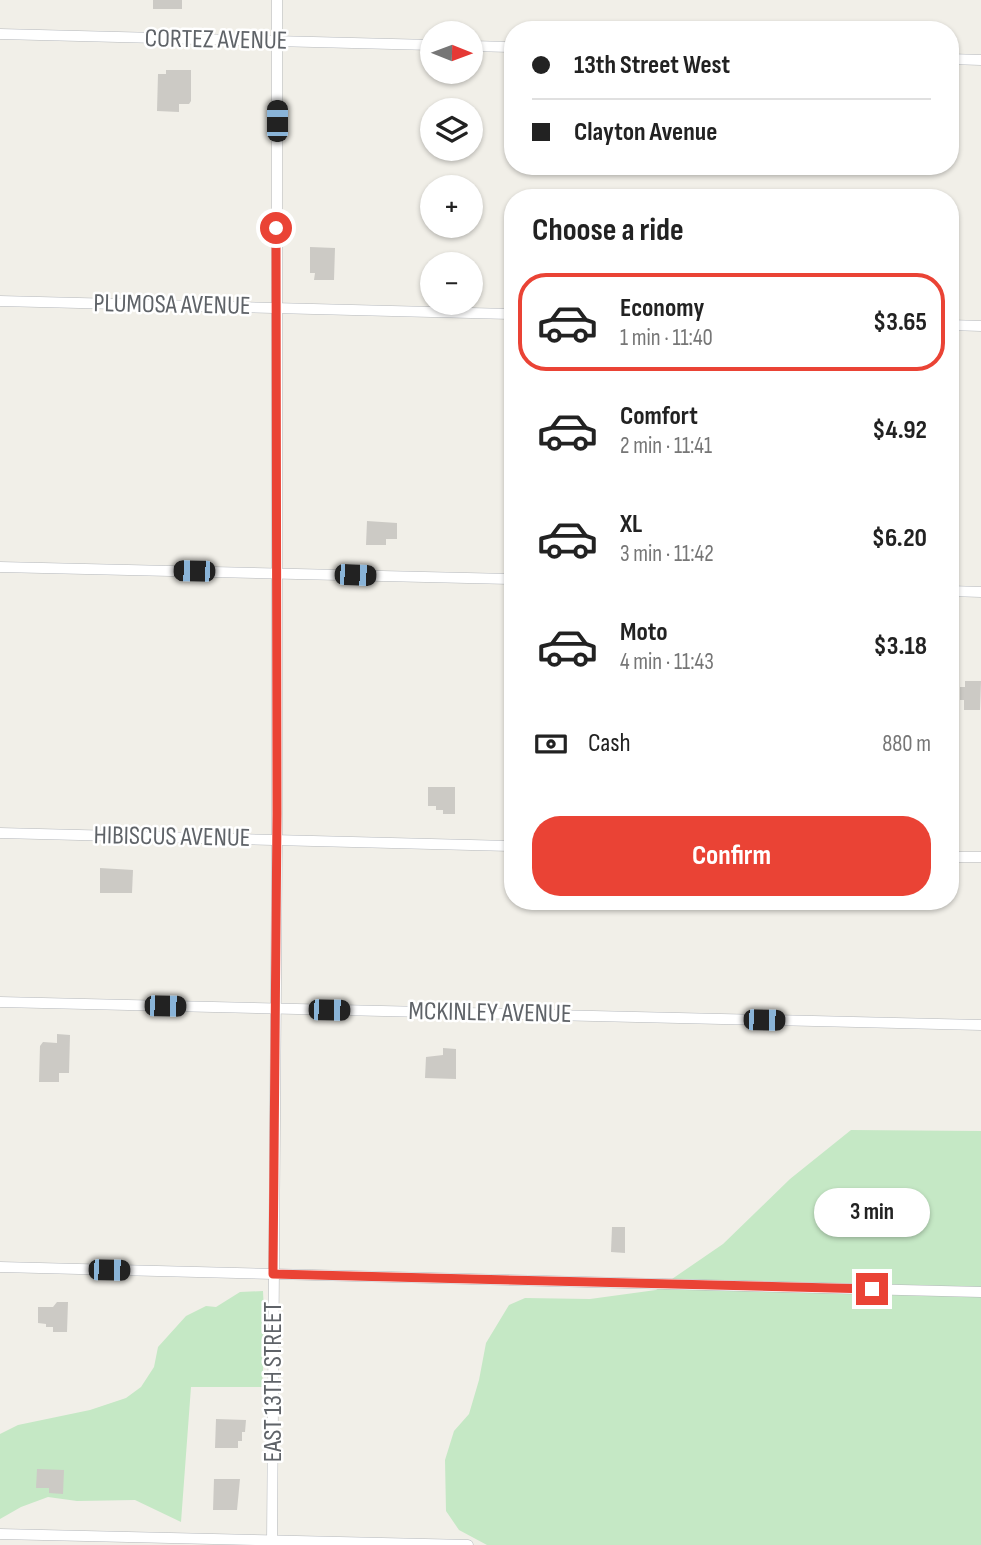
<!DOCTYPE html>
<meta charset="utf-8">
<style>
body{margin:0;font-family:"Sofia Sans Condensed",sans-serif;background:#f2f2f2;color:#222;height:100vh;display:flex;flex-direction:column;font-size:26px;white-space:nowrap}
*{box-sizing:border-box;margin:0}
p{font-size:23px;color:#767676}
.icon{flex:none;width:38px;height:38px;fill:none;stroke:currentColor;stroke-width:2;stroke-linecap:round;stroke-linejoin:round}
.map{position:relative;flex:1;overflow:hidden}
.sheet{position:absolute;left:504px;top:189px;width:455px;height:721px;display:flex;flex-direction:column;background:#fff;border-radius:28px;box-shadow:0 2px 5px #0004}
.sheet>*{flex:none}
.hud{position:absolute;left:504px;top:21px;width:455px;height:154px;border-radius:28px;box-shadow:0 2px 5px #0004;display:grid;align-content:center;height:154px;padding:0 28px;background:#fff}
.needle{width:46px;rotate:91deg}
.tools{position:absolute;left:420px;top:21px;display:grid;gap:14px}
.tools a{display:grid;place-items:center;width:63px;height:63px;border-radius:50%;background:#fff;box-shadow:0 2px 5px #0004;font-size:35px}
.end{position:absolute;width:32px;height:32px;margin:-16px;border:9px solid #ea4335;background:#fff;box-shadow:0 0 0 4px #fff}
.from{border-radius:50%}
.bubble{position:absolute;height:49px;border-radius:24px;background:#fff;box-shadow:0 2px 5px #0004;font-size:23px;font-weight:700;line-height:49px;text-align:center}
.car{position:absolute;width:21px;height:42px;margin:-21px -10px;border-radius:9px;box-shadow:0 0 5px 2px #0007;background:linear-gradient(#222 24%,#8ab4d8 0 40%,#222 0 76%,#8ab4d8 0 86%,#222 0)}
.hud b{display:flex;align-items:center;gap:24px;height:66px;font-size:26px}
.hud b+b{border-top:2px solid #e0e0e0}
.hud i{width:18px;height:18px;background:#222}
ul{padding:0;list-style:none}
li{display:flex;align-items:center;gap:21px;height:98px;margin:0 14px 10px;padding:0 14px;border:4px solid transparent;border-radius:28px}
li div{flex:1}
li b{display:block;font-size:26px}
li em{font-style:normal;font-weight:700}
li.on{border-color:#ea4335}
li>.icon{width:63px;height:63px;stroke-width:1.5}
h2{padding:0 28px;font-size:32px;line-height:84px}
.pay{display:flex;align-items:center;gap:18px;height:77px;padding:0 28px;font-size:26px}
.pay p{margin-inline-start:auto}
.button{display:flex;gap:14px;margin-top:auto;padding:14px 28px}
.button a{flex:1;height:80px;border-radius:28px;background:#ea4335;color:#fff;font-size:28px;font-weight:700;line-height:80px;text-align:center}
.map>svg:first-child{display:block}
.green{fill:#c5e8c5}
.building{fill:#cccac5}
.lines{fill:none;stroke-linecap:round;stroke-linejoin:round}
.street-casing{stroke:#b5b8bc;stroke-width:11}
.street{stroke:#fff;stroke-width:10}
.route{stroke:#ea4335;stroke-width:9}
.labels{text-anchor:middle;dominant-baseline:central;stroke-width:5;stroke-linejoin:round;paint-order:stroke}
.street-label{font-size:26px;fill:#5f6368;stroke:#fff}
</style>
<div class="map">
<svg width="981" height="1545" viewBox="0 0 981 1545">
<rect width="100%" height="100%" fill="#f1efe8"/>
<!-- green -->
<g class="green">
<path d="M851,1130L981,1131V1545H487L459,1530L446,1511L445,1460L454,1431L469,1414L479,1380L486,1343L509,1305L525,1298L590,1299L656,1290L723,1244L790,1179Z"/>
<path d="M263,1291L265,1335L262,1387H191L181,1522L135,1500L77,1501L48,1497L21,1507L0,1519V1434L18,1425L90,1410L126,1398L141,1387L154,1367L158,1347L186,1316L206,1306L216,1307L240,1292Z"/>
</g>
<!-- building -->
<g class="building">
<rect x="153" y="0" width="29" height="9"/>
<path d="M166,70H191V101L189,104H179V112L157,111L158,74H166Z"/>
<path d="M310,247L335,248L334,280H314L315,273H310Z"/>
<path d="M367,521L397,523V539H386V545H366Z"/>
<path d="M965,681H981L980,710H964V700H960V687H965Z"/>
<path d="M428,787H455V814H443V810H436V806H428Z"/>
<path d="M100,868L133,870L132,893H100Z"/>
<path d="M57,1034L70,1035L69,1073H59V1082H39L40,1046L43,1042L57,1043Z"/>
<path d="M443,1048L456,1049V1079L425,1078L426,1057L443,1055Z"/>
<path d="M612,1227H625V1253L611,1252Z"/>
<path d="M57,1302H68L67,1332H53V1327H46V1324L38,1323V1307H53Z"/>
<path d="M216,1419L246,1420L245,1432H242V1441H238V1448H215Z"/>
<path d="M37,1469L64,1470L63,1494L49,1493V1488H36Z"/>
<path d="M214,1479H240L237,1510H213Z"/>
</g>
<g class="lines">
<!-- street casing -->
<g class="street-casing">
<g id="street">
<path d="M0,34L432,45"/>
<path d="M471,46L513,47"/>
<path d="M950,59L981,60"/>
<path d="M0,301L513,314"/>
<path d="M950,325L981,326"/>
<path d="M0,567L513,579"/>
<path d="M950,591L981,592"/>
<path d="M0,833L513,846"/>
<path d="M950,857H981"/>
<path d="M0,1002L981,1025"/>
<path d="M0,1267L981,1292"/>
<path d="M0,1534L468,1545"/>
<path d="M272,1545L277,840V0"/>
</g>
</g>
<!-- street -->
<use href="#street" class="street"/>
</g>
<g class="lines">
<!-- route -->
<path class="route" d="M276,228L277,813L273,1274L872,1289"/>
</g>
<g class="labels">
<!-- street labels -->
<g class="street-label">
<text transform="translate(216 40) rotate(1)">CORTEZ AVENUE</text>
<text transform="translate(172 305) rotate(1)">PLUMOSA AVENUE</text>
<text transform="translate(172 837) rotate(1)">HIBISCUS AVENUE</text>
<text transform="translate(490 1013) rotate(1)">MCKINLEY AVENUE</text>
<text transform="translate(273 1382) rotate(-90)">EAST 13TH STREET</text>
</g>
</g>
</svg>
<div class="tools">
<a><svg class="needle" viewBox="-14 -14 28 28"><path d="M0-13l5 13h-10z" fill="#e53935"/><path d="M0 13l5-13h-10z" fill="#767676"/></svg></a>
<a><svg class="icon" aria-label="layers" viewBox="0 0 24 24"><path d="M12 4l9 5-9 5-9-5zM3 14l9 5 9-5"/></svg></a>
<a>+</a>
<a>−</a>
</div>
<i class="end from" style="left:276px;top:228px"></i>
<i class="end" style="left:872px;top:1289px"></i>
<div class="bubble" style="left:814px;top:1188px;width:116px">3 min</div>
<i class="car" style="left:277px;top:121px;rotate:0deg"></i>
<i class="car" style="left:194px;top:571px;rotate:271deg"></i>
<i class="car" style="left:355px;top:575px;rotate:92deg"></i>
<i class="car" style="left:165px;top:1006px;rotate:91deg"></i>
<i class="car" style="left:329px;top:1010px;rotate:91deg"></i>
<i class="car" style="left:764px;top:1020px;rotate:91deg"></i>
<i class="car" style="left:109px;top:1270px;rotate:91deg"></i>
<div class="hud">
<b><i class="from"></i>13th Street West</b>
<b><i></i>Clayton Avenue</b>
</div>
<section class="sheet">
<h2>Choose a ride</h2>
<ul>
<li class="on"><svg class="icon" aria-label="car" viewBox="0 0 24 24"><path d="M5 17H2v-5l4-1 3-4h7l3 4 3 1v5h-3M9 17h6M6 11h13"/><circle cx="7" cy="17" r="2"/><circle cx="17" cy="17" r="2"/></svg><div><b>Economy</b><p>1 min · 11:40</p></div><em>$3.65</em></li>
<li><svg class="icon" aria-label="car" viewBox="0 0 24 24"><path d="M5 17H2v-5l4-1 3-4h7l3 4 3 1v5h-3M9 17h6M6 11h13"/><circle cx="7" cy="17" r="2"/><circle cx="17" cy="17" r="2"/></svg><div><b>Comfort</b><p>2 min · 11:41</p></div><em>$4.92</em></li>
<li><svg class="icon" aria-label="car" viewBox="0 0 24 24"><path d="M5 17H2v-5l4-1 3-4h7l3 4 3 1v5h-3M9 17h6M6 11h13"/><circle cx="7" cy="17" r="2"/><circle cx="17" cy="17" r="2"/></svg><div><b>XL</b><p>3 min · 11:42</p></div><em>$6.20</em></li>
<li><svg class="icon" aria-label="car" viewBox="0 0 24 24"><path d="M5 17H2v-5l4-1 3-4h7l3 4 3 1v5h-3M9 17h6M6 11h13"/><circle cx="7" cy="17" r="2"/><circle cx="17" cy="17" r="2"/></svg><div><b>Moto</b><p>4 min · 11:43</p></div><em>$3.18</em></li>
</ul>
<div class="pay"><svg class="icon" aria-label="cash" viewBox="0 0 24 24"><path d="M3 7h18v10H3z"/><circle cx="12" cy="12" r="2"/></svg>Cash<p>880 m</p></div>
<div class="button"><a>Confirm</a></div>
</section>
</div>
